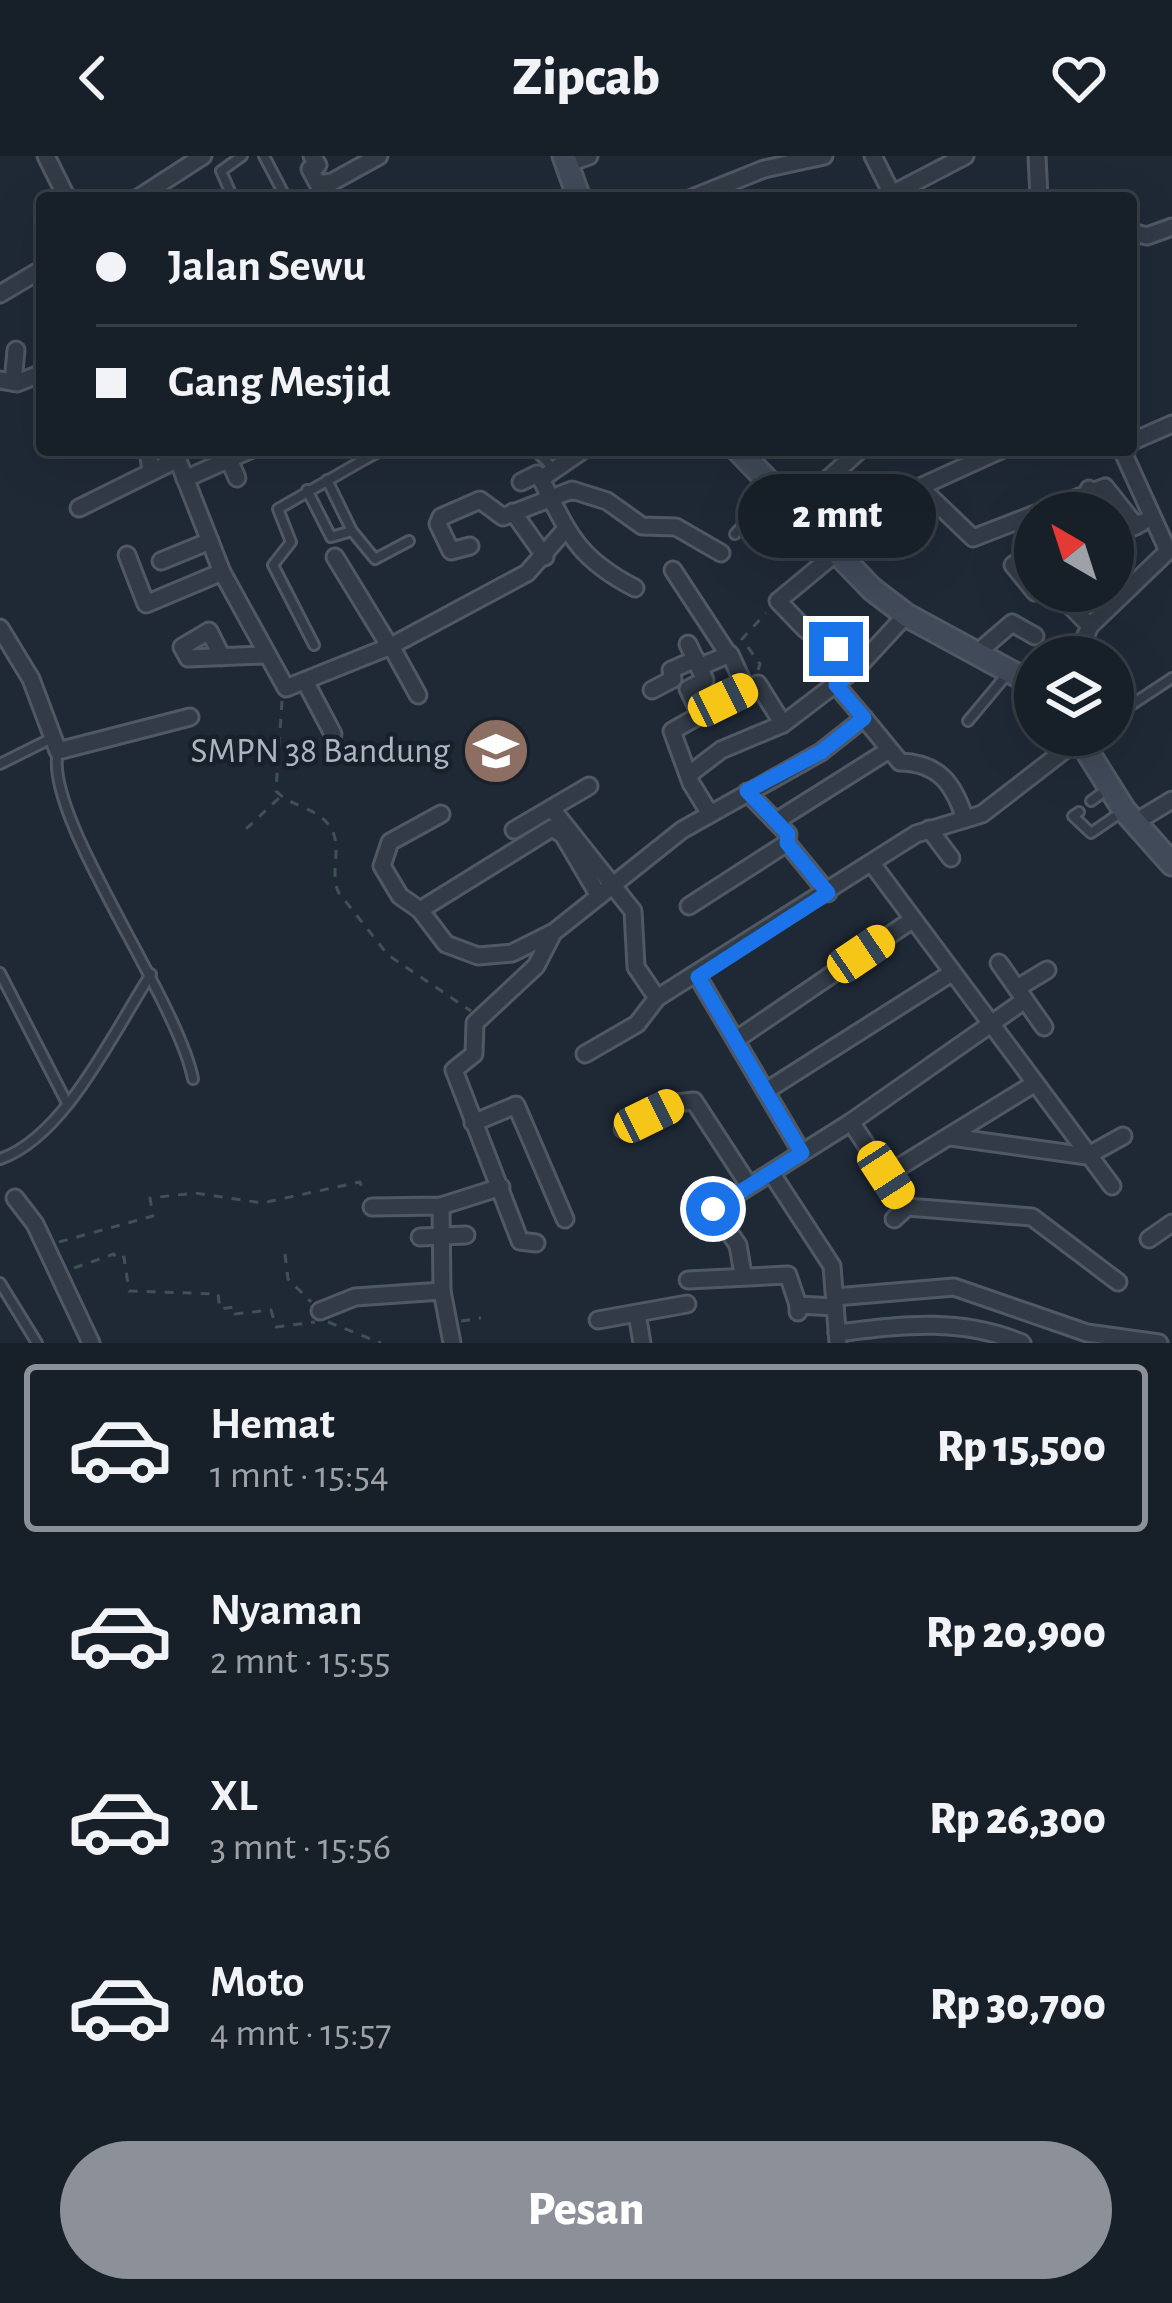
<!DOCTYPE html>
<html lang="id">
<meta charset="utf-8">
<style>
body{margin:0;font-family:"Alegreya Sans",sans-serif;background:#242c34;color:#f1f3f6;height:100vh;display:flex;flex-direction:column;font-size:45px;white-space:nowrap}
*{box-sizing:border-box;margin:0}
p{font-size:39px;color:#9ea2a8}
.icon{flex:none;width:66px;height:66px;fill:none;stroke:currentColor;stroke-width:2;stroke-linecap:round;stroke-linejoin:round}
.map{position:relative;height:1187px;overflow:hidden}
.side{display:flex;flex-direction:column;background:#171f28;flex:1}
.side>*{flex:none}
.banner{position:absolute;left:36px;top:36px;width:1101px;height:264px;border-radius:12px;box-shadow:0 12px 48px #0002,0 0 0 3px #363d45;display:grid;align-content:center;height:264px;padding:0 60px;background:#171f28}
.needle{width:78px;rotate:321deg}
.controls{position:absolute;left:1014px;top:336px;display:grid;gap:24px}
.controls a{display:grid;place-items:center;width:120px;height:120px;border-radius:50%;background:#171f28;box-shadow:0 12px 48px #0002,0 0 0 3px #363d45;font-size:60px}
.end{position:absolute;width:54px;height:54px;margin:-27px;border:15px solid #1a73e8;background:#fff;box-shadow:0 0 0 6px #fff}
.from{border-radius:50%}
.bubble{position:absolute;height:84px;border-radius:42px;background:#171f28;box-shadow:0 12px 48px #0002,0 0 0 3px #363d45;font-size:39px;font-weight:800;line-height:84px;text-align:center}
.car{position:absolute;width:36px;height:72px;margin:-36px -18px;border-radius:15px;box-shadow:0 0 9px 3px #0007;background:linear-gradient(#f5c518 24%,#345 0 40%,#f5c518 0 76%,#345 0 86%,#f5c518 0)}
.banner b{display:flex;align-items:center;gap:42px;height:114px;font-size:45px}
.banner b+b{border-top:3px solid #363d45}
.banner i{width:30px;height:30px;background:#f1f3f6}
ul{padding:21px 0 0;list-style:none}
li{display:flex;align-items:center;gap:36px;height:168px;margin:0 24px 18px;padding:0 36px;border:6px solid transparent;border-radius:12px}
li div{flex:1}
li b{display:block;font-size:45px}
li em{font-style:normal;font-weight:800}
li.active{border-color:#8c9099}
li>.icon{width:108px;height:108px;stroke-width:1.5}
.cta{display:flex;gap:24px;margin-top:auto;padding:24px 60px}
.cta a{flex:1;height:138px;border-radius:72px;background:#8c9099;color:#fff;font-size:48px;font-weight:800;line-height:138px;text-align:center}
header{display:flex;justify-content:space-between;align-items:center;height:156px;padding:0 60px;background:#171f28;font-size:54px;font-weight:800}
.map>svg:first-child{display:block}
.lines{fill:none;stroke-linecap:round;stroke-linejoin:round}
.lane-casing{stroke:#505864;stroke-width:14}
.street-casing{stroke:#505864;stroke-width:21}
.secondary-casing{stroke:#505864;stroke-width:27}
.path{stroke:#3e5254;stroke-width:3;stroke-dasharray:9 9;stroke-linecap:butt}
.lane{stroke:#323b46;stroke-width:8}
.street{stroke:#323b46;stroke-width:15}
.secondary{stroke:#404a59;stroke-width:21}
.route{stroke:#1a73e8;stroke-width:15}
.labels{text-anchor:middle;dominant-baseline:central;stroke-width:9;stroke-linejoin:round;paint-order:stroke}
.poi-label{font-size:36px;fill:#acb5c3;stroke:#18202a;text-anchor:end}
</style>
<header><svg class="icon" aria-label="back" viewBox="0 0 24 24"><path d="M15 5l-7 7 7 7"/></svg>Zipcab<svg class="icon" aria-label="heart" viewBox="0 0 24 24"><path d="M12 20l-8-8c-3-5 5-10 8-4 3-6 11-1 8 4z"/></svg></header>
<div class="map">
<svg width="1172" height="1187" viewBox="0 0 1172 1187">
<rect width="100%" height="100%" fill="#1f2936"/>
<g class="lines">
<!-- lane casing -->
<g class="lane-casing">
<g id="lane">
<path d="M264,0L286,42"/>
<path d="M233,42L221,15L242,0"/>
<path d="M535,294L553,312"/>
<path d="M367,302L382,294"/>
<path d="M307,334L331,381L352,375L327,324"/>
<path d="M352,375L375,403L409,385"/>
<path d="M735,378L773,337"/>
<path d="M314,489L273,409L291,386L278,353L367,302L363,294"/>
<path d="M1113,561L1172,522"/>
<path d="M968,565L1009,516"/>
<path d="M58,595C42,659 177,841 193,923"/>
<path d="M0,608L50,583"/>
<path d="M1091,645L1109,632"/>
<path d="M1079,656L1073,660L1091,677L1123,655"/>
<path d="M0,817L67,947"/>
<path d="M0,1003C65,981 114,875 151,818"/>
<path d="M0,1127L37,1187"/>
</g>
</g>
<!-- street casing -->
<g class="street-casing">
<g id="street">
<path d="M46,0L67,42"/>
<path d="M312,0L318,9L310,13L318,28L332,26L379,0"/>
<path d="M873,0L892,38L965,0"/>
<path d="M1037,0L1039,42"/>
<path d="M567,8L589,0"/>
<path d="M138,42L203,0"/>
<path d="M692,42L764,13L824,0"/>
<path d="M1131,76L1147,80L1172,71"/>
<path d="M0,138L42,113"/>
<path d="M0,224L17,227L42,217"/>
<path d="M13,226L16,194"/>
<path d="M1131,286L1172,268"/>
<path d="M148,294L151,315"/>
<path d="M174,294L222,416L286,532L391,490L527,417L564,375"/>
<path d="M229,303L237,322"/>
<path d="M185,323L250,294"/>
<path d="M541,323C569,378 577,402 635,432"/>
<path d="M521,326L537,318L541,323L583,294"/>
<path d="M920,331L973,382L1105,331L1136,370"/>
<path d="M1089,333L1095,357"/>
<path d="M79,352L178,303"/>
<path d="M796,352L860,294"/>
<path d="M513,356L545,401"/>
<path d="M880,365L920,331L1001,294"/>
<path d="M1113,381L1143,366"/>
<path d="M470,390L451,395L438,368L441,361L480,344L503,361L572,334L607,345L642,370L676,371L721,397"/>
<path d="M1035,394L1013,409L1035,436L1058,437L1090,470"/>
<path d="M127,399L146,448L222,416"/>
<path d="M335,401L390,491"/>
<path d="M161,405L210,385"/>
<path d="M673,414L728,498"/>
<path d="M0,472L31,523L58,595L190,561"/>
<path d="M688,488L705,524L688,533L699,556"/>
<path d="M391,490L418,539"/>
<path d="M977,497L1012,467L1035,480"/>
<path d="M222,501L209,475L182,491L188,502L264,499"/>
<path d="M1076,501L1090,470L1168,395L1122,294"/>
<path d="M859,510L906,459"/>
<path d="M699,511L730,498L746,533L758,528L783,568"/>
<path d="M306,527L333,578"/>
<path d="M836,529L864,562"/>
<path d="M652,534L673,523L671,514L696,503"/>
<path d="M691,617L721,594L783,568L859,510L805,473L778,445L836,397"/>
<path d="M747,636L788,678L787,687L828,737"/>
<path d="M552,653L633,755L636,811L657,842"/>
<path d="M441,658L390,686L382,710L400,740L420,754L446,788L478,800L512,797L554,776L682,674L821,596L864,562L900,606C940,607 954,629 965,663"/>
<path d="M710,658L691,627L672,575L746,533"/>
<path d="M778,664L889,594"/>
<path d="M1134,667L1172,644"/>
<path d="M929,673L951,702"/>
<path d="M514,674L589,630"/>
<path d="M873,709L1112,1030"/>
<path d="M689,750L787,687"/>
<path d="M420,754L552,672L563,679L599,740"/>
<path d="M999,807L1044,871"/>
<path d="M698,821L802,997"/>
<path d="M1019,831L1047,814"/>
<path d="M737,883L912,764"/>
<path d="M585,898L637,868L657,842L916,678L982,658L1079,583"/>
<path d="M766,935L950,818"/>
<path d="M851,966L907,1051L1032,1061L1118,1126"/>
<path d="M473,967L516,949L565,1063"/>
<path d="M623,973L675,947L694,945L748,1028"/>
<path d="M951,981L1087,1000L1123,980"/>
<path d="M772,1018L832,1110L838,1187"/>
<path d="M886,1019L1032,929"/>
<path d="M15,1042L35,1068L91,1187"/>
<path d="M441,1050L442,1135L452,1187"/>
<path d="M372,1051L441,1050L501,1031"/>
<path d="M894,1063L907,1051"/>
<path d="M420,1081L466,1079"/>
<path d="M1149,1083L1172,1067"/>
<path d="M536,1087L520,1085L454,914L474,898L475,867L536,810L552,779"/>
<path d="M743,1118L738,1089L713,1053L851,966L1025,844"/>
<path d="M688,1124L788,1119L798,1149"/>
<path d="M835,1141L954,1131L1087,1177L1159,1187"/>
<path d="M320,1155L355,1141L442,1135"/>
<path d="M798,1156V1149L835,1151"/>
<path d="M637,1158L642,1187"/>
<path d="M598,1164L687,1148"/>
<path d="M837,1177C903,1169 959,1161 1022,1187"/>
</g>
</g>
<!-- secondary casing -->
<g class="secondary-casing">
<g id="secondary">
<path d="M564,0L579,42"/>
<path d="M738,294L872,433L906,459L1035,529"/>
<path d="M1077,579L1124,654L1172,708"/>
</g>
</g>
<!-- path -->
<g class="path">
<path d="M758,514L760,508L742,483L766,457"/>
<path d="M282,545L276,635C290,650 316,652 328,668C345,688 328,716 339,737L388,799L471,855"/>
<path d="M246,673L279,642"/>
<path d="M59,1086L153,1060L150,1042L195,1037L262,1047L360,1026L364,1038"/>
<path d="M285,1098L288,1123L311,1146"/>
<path d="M74,1112L114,1098L116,1103L124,1101L129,1135L218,1138L220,1153L235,1151V1158L271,1154L276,1171L315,1166"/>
<path d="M461,1165L481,1162"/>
<path d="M328,1166L381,1187"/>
</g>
<!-- lane -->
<use href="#lane" class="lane"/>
<!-- street -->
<use href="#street" class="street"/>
<!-- secondary -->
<use href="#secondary" class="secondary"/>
</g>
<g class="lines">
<!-- route -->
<path class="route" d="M713,1053L802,997L698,821L828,737L787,687L788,678L747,635L821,596L864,562L836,529L859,510L836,493"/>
</g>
<!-- icons -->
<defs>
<g id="school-disc" transform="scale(3.45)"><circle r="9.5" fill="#8d6e63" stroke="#18202a"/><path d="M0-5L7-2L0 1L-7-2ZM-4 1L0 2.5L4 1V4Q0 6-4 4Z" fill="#fff"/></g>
</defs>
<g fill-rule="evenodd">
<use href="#school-disc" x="496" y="595"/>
</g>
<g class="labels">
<!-- poi labels -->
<g class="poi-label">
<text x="450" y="595">SMPN 38 Bandung</text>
</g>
</g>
</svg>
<div class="controls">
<a><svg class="needle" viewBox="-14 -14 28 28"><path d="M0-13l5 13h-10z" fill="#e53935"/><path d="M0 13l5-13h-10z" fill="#9ea2a8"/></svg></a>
<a><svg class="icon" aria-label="layers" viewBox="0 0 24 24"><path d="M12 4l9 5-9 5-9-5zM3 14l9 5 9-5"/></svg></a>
</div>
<i class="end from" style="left:713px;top:1053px"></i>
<i class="end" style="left:836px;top:493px"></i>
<div class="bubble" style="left:738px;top:318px;width:198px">2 mnt</div>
<i class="car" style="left:723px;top:544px;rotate:64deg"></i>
<i class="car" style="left:861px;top:798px;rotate:56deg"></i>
<i class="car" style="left:649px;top:960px;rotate:64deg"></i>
<i class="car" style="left:886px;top:1019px;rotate:147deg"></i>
<div class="banner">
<b><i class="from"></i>Jalan Sewu</b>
<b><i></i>Gang Mesjid</b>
</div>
</div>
<section class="side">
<ul>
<li class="active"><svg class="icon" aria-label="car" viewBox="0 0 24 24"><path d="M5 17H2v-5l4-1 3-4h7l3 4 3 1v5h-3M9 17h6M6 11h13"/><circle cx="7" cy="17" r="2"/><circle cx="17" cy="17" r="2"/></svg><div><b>Hemat</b><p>1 mnt · 15:54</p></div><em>Rp 15,500</em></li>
<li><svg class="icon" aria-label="car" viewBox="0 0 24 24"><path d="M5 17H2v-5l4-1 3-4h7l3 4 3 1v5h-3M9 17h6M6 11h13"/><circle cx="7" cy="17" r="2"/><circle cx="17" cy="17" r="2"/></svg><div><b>Nyaman</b><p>2 mnt · 15:55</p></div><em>Rp 20,900</em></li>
<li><svg class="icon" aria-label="car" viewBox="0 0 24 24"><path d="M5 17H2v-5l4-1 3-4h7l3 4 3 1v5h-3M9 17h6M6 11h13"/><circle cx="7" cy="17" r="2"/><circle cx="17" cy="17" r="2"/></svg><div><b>XL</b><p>3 mnt · 15:56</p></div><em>Rp 26,300</em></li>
<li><svg class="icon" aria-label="car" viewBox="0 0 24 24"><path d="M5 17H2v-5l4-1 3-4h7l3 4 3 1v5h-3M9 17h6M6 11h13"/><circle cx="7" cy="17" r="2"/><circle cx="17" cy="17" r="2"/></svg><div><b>Moto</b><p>4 mnt · 15:57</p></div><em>Rp 30,700</em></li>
</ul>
<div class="cta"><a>Pesan</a></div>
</section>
